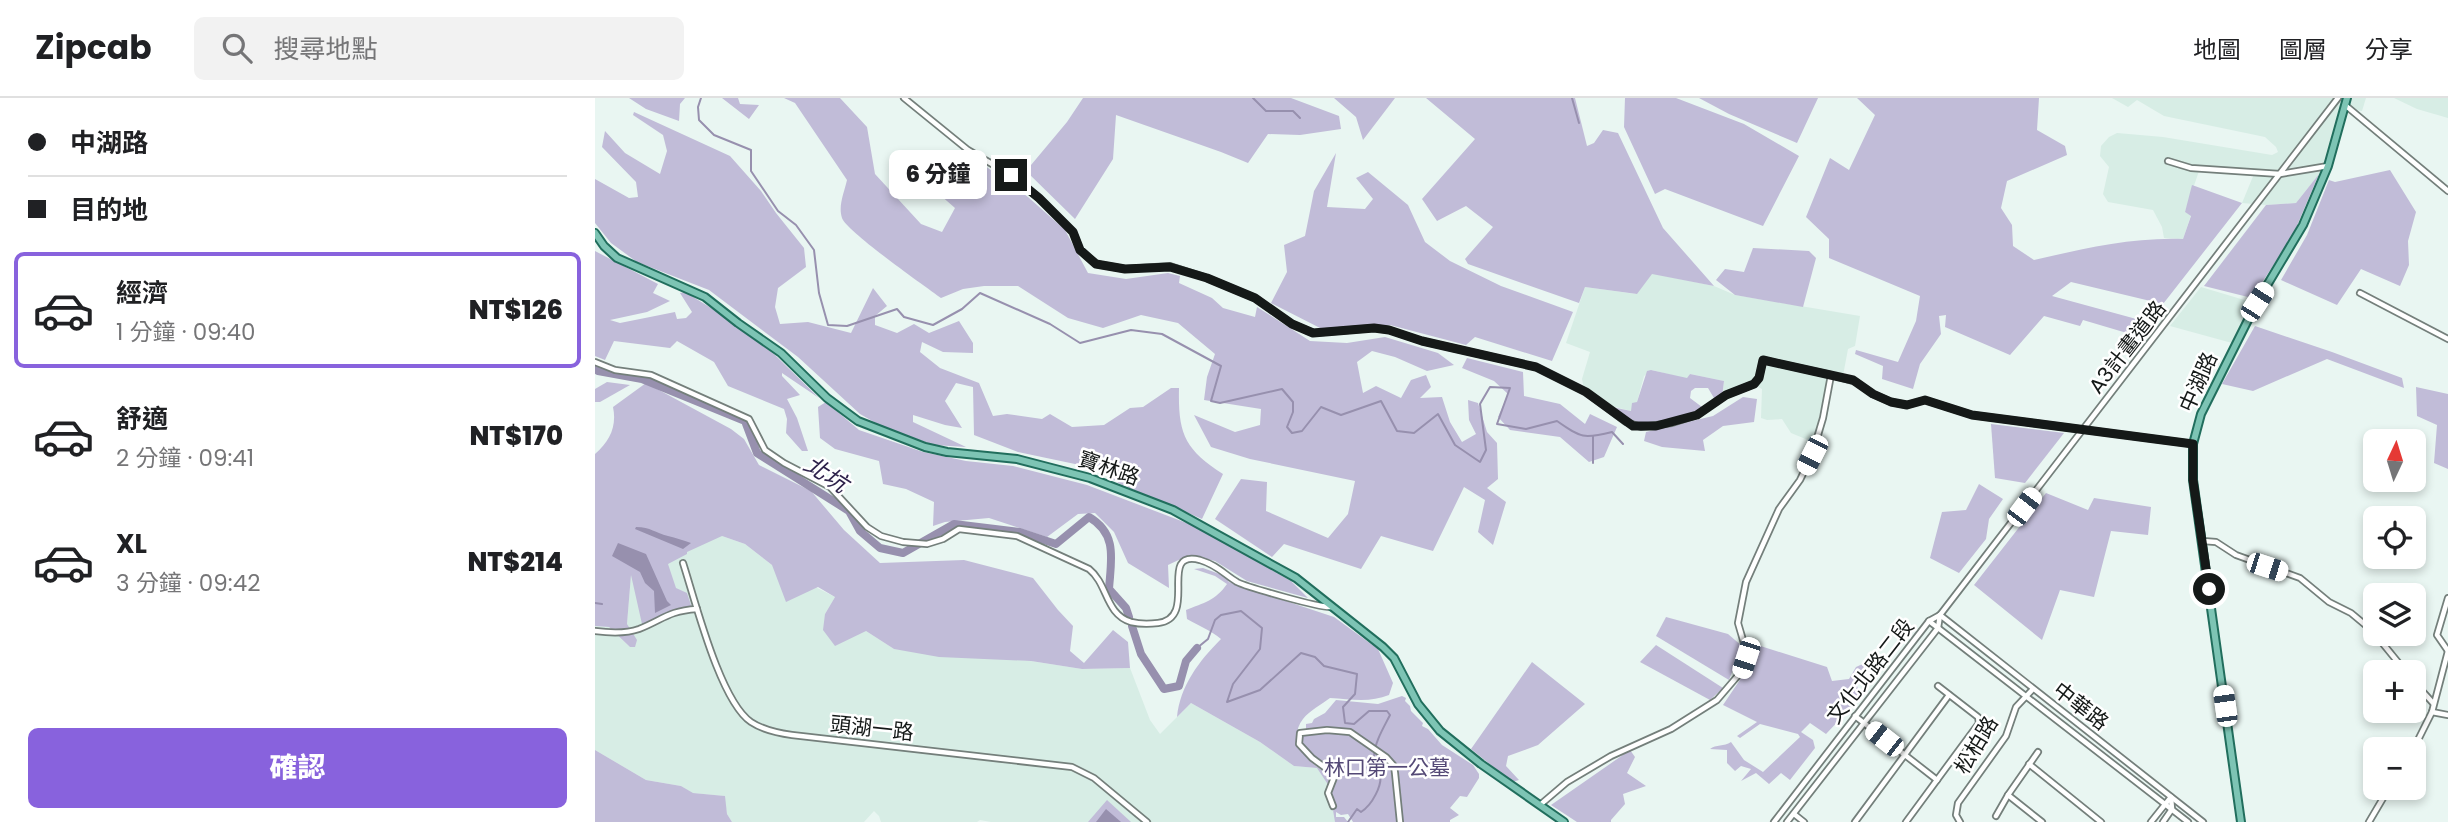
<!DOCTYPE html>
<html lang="zh-TW">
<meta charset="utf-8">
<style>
body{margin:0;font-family:Poppins,"Noto Sans TC",sans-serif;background:#f2f2f2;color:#202124;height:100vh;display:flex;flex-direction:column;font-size:26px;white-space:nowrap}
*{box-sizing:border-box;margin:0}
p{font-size:23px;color:#757577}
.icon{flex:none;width:38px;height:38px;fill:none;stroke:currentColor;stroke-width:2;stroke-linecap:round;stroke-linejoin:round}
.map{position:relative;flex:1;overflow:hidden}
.details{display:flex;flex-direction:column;background:#fff;width:595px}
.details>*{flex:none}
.guide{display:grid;align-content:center;height:154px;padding:0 28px;background:#fff}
.needle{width:46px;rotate:4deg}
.buttons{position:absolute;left:1768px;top:331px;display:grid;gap:14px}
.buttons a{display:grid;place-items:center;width:63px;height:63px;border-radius:10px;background:#fff;box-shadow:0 4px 10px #0003;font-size:35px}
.end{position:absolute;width:32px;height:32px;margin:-16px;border:9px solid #151918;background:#fff;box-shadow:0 0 0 4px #fff}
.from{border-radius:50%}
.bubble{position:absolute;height:49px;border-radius:10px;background:#fff;box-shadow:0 4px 10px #0003;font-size:23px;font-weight:800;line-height:49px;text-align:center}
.car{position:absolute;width:21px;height:42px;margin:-21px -10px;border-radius:9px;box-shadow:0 0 5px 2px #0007;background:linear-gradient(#fff 24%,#345 0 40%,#fff 0 76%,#345 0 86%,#fff 0)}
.guide b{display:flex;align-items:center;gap:24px;height:66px;font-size:26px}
.guide b+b{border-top:2px solid #e0e0e0}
.guide i{width:18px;height:18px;background:#202124}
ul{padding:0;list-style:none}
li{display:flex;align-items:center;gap:21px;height:116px;margin:0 14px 10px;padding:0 14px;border:4px solid transparent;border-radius:10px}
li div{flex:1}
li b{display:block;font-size:26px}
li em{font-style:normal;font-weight:800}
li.active{border-color:#8862dd}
li>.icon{width:63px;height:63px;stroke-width:1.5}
.button{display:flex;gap:14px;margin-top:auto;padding:14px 28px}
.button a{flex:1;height:80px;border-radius:10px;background:#8862dd;color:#fff;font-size:28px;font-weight:800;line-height:80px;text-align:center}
header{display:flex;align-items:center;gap:42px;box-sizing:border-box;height:98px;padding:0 35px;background:#fff;border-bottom:2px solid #e0e0e0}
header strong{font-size:33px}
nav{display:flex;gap:38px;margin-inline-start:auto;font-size:24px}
.search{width:490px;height:63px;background:#f2f2f2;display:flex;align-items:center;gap:18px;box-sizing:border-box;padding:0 24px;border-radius:10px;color:#757577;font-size:26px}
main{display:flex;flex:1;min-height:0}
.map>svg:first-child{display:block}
.built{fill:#d7ede5}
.green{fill:#c1bcd8}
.water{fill:#9790ae}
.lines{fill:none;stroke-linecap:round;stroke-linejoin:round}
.stream{stroke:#9790ae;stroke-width:2}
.river{stroke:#9790ae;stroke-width:8}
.minor-casing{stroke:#747f7b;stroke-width:8}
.major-casing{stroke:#216e5d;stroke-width:10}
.minor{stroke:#fff;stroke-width:4.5}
.major{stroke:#7dc4b4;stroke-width:6}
.route{stroke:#151918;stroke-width:9}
.labels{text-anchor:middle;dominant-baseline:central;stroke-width:5;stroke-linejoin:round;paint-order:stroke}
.street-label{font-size:21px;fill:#151918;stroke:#fff}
.park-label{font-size:21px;fill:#544976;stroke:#fff}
.water-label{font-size:23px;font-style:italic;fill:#2e224b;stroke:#fff}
</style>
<header>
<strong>Zipcab</strong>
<div class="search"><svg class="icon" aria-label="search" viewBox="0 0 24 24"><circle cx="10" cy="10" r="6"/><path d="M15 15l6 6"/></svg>搜尋地點</div>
<nav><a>地圖</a><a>圖層</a><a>分享</a></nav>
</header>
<main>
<section class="details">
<div class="guide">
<b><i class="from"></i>中湖路</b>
<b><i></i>目的地</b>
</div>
<ul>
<li class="active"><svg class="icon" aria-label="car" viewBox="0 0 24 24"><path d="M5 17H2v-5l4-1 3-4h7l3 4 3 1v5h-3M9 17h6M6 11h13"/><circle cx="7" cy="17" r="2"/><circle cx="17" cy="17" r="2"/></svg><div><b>經濟</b><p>1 分鐘 · 09:40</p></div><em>NT$126</em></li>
<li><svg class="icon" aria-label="car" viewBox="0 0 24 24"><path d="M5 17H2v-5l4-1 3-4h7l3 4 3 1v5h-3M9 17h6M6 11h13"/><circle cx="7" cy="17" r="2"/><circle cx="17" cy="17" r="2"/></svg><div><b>舒適</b><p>2 分鐘 · 09:41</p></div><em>NT$170</em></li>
<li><svg class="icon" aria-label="car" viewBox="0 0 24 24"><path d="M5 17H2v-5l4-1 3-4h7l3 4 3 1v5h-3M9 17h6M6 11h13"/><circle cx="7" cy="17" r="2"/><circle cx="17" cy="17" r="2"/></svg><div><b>XL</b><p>3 分鐘 · 09:42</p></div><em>NT$214</em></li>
</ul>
<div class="button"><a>確認</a></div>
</section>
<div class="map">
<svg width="1853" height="724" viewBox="0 0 1853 724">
<rect width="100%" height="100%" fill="#e9f6f2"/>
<!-- built -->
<g class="built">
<path d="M1517,0H1771L1767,13L1747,11L1733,71L1724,76L1701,105L1671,107L1647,105L1659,76L1604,73L1590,114L1596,117L1588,141L1569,140L1567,129L1558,112L1513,104L1508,96L1514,69L1505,58L1506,48L1514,39L1522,35L1568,39L1677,57L1683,54L1681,49L1670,39L1569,18L1542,2L1533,9Z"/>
<path d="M1799,0H1853V20L1822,11Z"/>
<path d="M1056,175L1119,188L1140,197L1265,218L1260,248L1253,251L1247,283L1233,280L1219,341L1213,342L1196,335L1187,321L1172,322L1166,320L1167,291L1158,286L1127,299L1129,283L1095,276L1092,281L1057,272L1049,278L1042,304L1036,313L1020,309L1017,313L1004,300L989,291L987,281L995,254L971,245L990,189L1041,196Z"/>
<path d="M1606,189L1656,204L1637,245L1575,228Z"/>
<path d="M35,417H48L68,429L107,431L150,446L177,467L240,499L230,516L271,533L299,551L436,563L487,571L535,570L555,622L565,636L596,605L665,644L699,668L722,670L743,679L740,724H396L385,722L382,724H286L284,718L279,713L269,724H137L132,716L129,698L97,695L86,688L51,682L0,652V528L14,529L35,549L32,526L36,476L22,423Z"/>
</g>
<!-- green -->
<g class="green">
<path d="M34,0H90L85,6L84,23L51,11Z"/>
<path d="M127,0H143L145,6L164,7L154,21Z"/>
<path d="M189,0H245L272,29L280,76L326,126L347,134L360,110L336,89L371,54L433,99L470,132L493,175L531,181L573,175L585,178L584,185L617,200L628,210L660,219L662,209L715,243L752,245L790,239L843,255L859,267L832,273L800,259L777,253L762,264L768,295L781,288L806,300L816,282L831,277L836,289L825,300L847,299L855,324L867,344L881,336L874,322L873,302L883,305L892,334L902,345L903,381L892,390L911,404L898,447L883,434L890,402L869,389L838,453L786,438L766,471L689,446L677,459L620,421L646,381L672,384L671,413L733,440L753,416L760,383L655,361L616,349L599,317L640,334L665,327L666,311L609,302L612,279L620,256L583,225L546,217L508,230L473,220L423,188H389L368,191L346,200C331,189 251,133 247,120C243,108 249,95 252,82L200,5Z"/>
<path d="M488,0H696L744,18L746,31L705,37L673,36L653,65L626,54L521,17L518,61L480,121L431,73L472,24Z"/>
<path d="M739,0H800L768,42L761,19Z"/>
<path d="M831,0H980L992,48L999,45L1008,32L1023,35L1068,130L1119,188L1057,176L1042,196L990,189L984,205L873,166L870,161L898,129L871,108L842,123L827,101L880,41Z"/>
<path d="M1030,0H1081L1149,26L1204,58L1168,128L1070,91L1060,96L1029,29Z"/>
<path d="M1104,0H1223L1202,45L1134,16Z"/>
<path d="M1262,0H1444L1442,32L1470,48L1472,57L1412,83L1406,110L1417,127L1418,148L1439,162C1487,151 1538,139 1588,141L1596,118L1590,114L1597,87L1647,105L1568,206L1476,184L1457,198L1545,222L1542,238L1488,222L1485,228L1449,218L1415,257L1350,229L1351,217L1344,218L1346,236L1325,266L1318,291L1287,281L1288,268L1260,256L1261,252L1303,264L1321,223L1325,198L1234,160V141L1211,119L1235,60L1254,72L1280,17Z"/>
<path d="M39,14L135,58L166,93L181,115L209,150L211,169L183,190L180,209L185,226L213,224L256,235L278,190L292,208L280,218V227L302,235L319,226L334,235L364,223L378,245V255L348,254L327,244L325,254L345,270L384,285L398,318L412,316L447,321L455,316L477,329L509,327L535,310L548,309L576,290H584C583,335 589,351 628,376L607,421L525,386L499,368L480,366L423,354L379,337L378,289L361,285L350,303L367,330L350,327L318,317V324L371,349L339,347L288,329L265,316L203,259L114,192L42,164L16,145L0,125V81L34,100L43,99L41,84L7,49L10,33L30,55L65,76L72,53L68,37L38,17Z"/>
<path d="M741,55L732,109L770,111L778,101L761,80L773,74L813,107L830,144L855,163L906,188L978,214L957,263L880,239L871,247L795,227L727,231L676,205L692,174L689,147L710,138L719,93Z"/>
<path d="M1795,72L1821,114L1813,143L1814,167L1805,188L1766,171L1742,207L1686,182L1712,137L1734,82L1740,84Z"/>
<path d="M1724,76L1698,137L1657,200L1609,188L1671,107L1701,105Z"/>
<path d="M1158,150L1214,153L1221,160L1208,209L1140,197L1121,182L1130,171L1149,174Z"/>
<path d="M0,153L63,186L58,195L75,203L52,214L15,222L25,225L80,214L82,221L91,220L97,214L85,195L90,194L134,221L180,257L224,300L187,275V278L205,297L192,301L202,320L213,353H207L191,335L192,321L189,311L133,288L119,264L82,243L75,250L19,243L10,262L0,258Z"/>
<path d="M1660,228L1737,254L1807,280L1809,290L1732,261L1658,293L1627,286Z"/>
<path d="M872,260L928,274L929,298L965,306L990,326L995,316L1022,329L1009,359L994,364L965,339L915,332L903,319L913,296L899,283L867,270Z"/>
<path d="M1056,272L1092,280L1095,276L1129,283L1127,299L1119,300L1113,290H1100L1096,293L1095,300L1107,309L1099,317L1052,329L1037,328L1017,313V309L1036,313L1037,305L1042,304L1052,273Z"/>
<path d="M12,284L35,287L5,304H0V291Z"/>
<path d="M51,285L136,331L149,341L164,367L216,393L249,432L285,465L369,462L438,480L463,512L478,528L475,553L489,565L518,532L533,544L535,570L487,571L436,563L344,559L299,551L271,533L240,548L228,532L230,516L240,499L223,489L191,504L177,467L150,446L127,438L92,454V456L73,466L81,490L92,495L98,513L83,514L50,529L47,526L36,477L32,526L42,542L40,549H35L14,529L0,528V356C15,343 22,328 18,309Z"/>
<path d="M1821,289L1853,296V371L1839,365L1842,327L1822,318Z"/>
<path d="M1148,299L1162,301L1159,324L1128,328L1108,342L1110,353L1067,349L1049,343L1051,334L1118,318Z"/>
<path d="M231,304L264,332L328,354L371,363L418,368L492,387L602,429L696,483L713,500L652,483L620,463L594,457L573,467L574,490L533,465L519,434L500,415L483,416L452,439L394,420L350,424L338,428L339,404L311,391L288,386L284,363L240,351L225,340L223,309Z"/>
<path d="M1396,326L1469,335L1430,385L1400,380Z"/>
<path d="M1384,386L1408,401L1394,421L1391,441L1364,475L1335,460L1347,414L1371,412Z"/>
<path d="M1451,395L1493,412L1499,400L1556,409L1553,437L1516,433L1499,499L1465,492L1447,542L1379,487Z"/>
<path d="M608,470L630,478L634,484L739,519L783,551L798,585L794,597C775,605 755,601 735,600C727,606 714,613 708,621C690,644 716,669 737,677V673L720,662L706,648L707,636L711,633V626L717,625L719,621L730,615L741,602L783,606L807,598L811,600L810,603L815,608L816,613L828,625L827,628L833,631L847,647L878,667L884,676V680L872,699L865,698L855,710L864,717L855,722V724H758L753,716L746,717L741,714V719H749L753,724H740L734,688L722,670L699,668L665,644L596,605L582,619C585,588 604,563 626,541C615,532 604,528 592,521L591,512C609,505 621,502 632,486L620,478L599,471Z"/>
<path d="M1071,519L1133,536L1147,548L1134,582L1061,538Z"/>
<path d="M1153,544L1232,569L1237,583L1254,581L1261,569L1272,564L1262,588L1266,599L1231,636L1215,625L1206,634L1218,642L1220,650L1195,682L1186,675L1174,686L1161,675L1146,683L1156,671L1146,668L1140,673L1132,665V652L1115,651C1121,646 1129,649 1136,644L1149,662L1168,674L1205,639L1203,636L1165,626L1145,640L1142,638L1162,624L1128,607L1157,564Z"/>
<path d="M1061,547L1128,590L1115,602L1045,564Z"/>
<path d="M937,564L990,606L943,647L913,658L911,668L924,682L917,684L876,651Z"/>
<path d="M0,652L51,682L86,688L98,695L130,698L132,716L137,724H0Z"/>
<path d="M1035,652L1040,659L1032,675L1051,688L1028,696L1030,706L1016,722V724H982L956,707Z"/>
<path d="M512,702L536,724H493Z"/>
</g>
<!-- water -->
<g class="water">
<path d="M41,429C56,429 60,435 73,438C81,440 88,442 96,445L88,451L40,431Z"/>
<path d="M23,445L51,456L72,503L76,507L60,515L59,493L50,485L45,474L17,458Z"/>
<path d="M511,711L526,724H501Z"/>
</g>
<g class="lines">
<!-- stream -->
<g class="stream">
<path d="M106,0L103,9L104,22L119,37L156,52V73L183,113L201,127L219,152L224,195L233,227L252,228L302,211L309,219L338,227L367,211L385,195L455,226L485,245L536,232L567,236L626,268L616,303L625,305L687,291L698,304V314L692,329L697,335L707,333L726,309L746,317L786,303L802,333L819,335L843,316L860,347L885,364L891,352L885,306L895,289L915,290L902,326L931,331L962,323C986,340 989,341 1017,334L1028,346"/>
<path d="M658,0L671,13H698L705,20"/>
<path d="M977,0L984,25"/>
<path d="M998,365V338"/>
<path d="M0,505L7,506"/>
<path d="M602,550L613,541L620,522L626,517L646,513L667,530L665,551L638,586L632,604L665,592L706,555L720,559L729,568L762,576L760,596L748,609L750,625L759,626L774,613H792L795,617C789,629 779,645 779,659C779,664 783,670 785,675C788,687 777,707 766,714L762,711L753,724"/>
</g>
<!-- river -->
<g class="river">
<path d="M1,268L3,273L47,281L150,323L162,355L254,413L265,433L285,450L308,455L359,426L425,434L461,446L494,419C523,436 516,462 514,491L531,510L534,519"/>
<path d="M537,528L546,556L569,591L584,588L591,563L602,550"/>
</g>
<!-- minor casing -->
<g class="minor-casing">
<g id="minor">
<path d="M309,0L373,52L409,73L444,100L478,134L485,152L501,166L530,171L575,168L612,180L660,200L697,226L718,235L779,230L794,232L827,243L941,269L991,294L1031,324L1046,329L1077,325L1102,317L1131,297L1159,286L1164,280L1168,262L1236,277"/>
<path d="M1750,7L1853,93"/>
<path d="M1573,63L1596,70L1685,76L1733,68"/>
<path d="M1765,195L1853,241"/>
<path d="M0,264L20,272L56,277L154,321L170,352L189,365L235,389L272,429L286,438L308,444L332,446L348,441L364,431L422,438L494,471C513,486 510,516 536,524C544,526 555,526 563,525C605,520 561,451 605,462C622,467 629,476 642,484C652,489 725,510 736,509"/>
<path d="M1608,443L1621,444L1641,457L1705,480L1734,504L1756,515L1780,535"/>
<path d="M88,465C100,502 125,603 156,624C168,632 182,635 197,637L477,669L499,680L552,724"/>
<path d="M1853,500L1842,537L1853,553"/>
<path d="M1345,517L1608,724"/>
<path d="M1334,523L1593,724"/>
<path d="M0,533C15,535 30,536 44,531C69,521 73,513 102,511"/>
<path d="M1780,536L1811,574"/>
<path d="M1818,583L1838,605"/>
<path d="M1837,614L1853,617"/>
<path d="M1260,618L1342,682"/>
<path d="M1818,652L1837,614L1853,553"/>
<path d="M1434,666L1506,724"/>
<path d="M1413,697L1447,724"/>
<path d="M945,707L972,684L1016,658L1076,631L1122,602L1146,574L1151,560L1150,549L1143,525L1151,484L1184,411L1205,382L1217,357L1228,320L1236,277L1261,284L1278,296L1296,304L1312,307L1330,302L1377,317L1598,346"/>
<path d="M738,708L733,695L740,677L717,660L704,646L705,635L732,632L755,634L791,659L799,668L800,675L805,724"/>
<path d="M1199,716L1209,724"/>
<path d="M1401,718L1413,697L1443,654"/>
<path d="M1179,724L1334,523L1345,517"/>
<path d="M1192,724L1343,530L1345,517L1743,0"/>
<path d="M1260,724L1354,597"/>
<path d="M1311,724L1384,625L1383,619L1343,588"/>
<path d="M1365,724L1361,717L1363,705L1411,638L1421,609L1438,591"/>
<path d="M1556,724L1576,699"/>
<path d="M1568,724L1577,711L1576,700"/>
<path d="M1774,724L1794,690"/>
</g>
</g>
<!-- major casing -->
<g class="major-casing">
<g id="major">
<path d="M0,135L9,148L22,160L110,199L143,225L186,255L232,300L263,323L330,349L352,354L422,361L495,380L578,412L701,480L788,549L799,560L823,606L845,633L886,666L969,724"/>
<path d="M1646,724L1598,382V346L1606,316L1662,204L1708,127L1733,68L1752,0"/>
</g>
</g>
<!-- minor -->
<use href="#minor" class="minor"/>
<!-- major -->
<use href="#major" class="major"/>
</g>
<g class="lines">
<!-- route -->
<path class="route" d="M416,77L444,100L478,134L485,152L501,166L530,171L575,169L612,180L660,200L697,226L718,235L779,230L794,232L827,243L941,269L991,294L1038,328H1061L1102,317L1131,297L1159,286L1164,280L1168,262L1258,282L1278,296L1296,304L1312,307L1330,302L1377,317L1598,346V382L1614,491"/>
</g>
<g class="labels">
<!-- street labels -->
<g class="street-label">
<text transform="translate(1532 249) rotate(-52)">A3計畫道路</text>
<text transform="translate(1603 284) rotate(-66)">中湖路</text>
<text transform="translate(514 370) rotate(19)">寶林路</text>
<text transform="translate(1275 573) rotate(-52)">文化北路二段</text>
<text transform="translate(1486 608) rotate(38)">中華路</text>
<text transform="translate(277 630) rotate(6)">頭湖一路</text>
<text transform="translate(1381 647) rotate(-59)">松柏路</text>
</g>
<!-- park labels -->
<g class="park-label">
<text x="792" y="669">林口第一公墓</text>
</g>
<!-- water labels -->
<g class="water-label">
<text transform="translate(231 376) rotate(33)">北坑</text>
</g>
</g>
</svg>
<div class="buttons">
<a><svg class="needle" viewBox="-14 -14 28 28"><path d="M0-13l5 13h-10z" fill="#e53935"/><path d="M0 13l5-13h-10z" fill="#757577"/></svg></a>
<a><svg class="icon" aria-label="locate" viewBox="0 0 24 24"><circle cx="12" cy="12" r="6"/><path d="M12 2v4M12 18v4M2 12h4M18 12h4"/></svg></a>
<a><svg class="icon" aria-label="layers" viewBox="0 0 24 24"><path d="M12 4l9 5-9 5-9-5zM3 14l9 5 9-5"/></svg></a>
<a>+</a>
<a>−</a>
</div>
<i class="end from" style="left:1614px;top:491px"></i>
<i class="end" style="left:416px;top:77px"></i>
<div class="bubble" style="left:294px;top:52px;width:98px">6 分鐘</div>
<i class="car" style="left:1662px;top:204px;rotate:33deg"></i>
<i class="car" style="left:1217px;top:357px;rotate:207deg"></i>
<i class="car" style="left:1429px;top:409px;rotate:37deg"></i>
<i class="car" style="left:1672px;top:469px;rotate:108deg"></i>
<i class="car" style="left:1151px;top:560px;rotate:198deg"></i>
<i class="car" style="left:1630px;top:608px;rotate:352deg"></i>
<i class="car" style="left:1289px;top:641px;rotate:308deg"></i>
</div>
</main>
